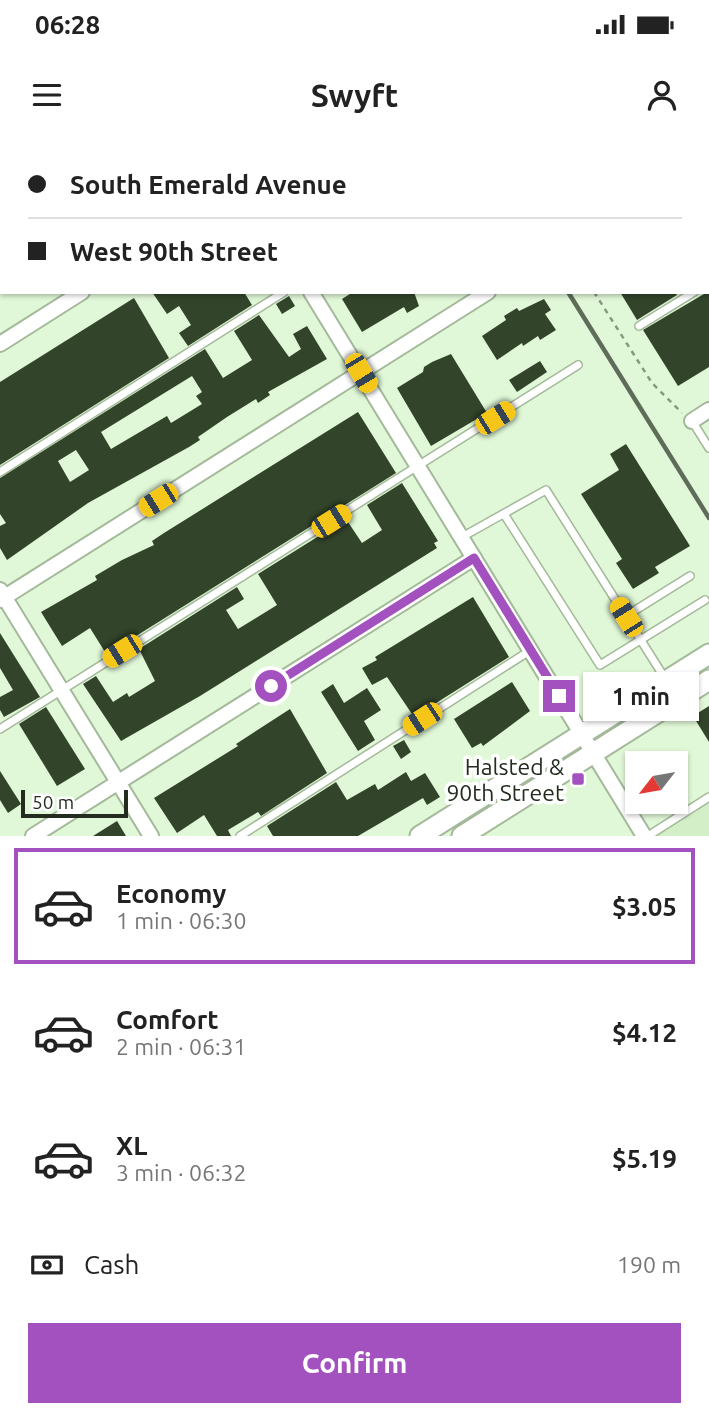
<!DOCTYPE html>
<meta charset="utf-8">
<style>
body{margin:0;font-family:Ubuntu,sans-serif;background:#f2f2f2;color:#222;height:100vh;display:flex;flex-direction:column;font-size:26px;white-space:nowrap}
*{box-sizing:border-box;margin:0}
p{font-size:23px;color:#767676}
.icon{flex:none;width:38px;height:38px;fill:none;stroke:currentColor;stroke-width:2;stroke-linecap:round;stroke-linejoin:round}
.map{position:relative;height:696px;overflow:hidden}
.side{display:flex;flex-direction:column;background:#fff;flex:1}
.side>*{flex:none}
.guide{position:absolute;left:0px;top:0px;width:710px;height:154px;box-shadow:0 2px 5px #0004;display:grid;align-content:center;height:154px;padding:0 28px;background:#fff}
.needle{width:46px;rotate:239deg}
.buttons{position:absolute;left:625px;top:611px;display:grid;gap:14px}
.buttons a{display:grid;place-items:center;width:63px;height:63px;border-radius:0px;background:#fff;box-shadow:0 2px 5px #0004;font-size:35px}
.scale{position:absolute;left:21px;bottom:18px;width:107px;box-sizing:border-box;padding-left:7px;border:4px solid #242c20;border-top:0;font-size:19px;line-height:24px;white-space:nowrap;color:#242c20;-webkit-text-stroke:5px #fff;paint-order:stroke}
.end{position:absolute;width:32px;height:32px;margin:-16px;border:9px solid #a451c0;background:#fff;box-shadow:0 0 0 4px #fff}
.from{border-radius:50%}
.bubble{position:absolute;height:49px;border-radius:0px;background:#fff;box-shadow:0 2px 5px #0004;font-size:23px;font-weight:600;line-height:49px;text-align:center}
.car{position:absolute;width:21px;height:42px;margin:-21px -10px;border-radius:9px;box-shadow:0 0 5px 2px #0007;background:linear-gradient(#f5c518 24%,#345 0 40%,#f5c518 0 76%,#345 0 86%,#f5c518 0)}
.guide b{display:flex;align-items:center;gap:24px;height:66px;font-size:26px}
.guide b+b{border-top:2px solid #e0e0e0}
.guide i{width:18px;height:18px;background:#222}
ul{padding:12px 0 0;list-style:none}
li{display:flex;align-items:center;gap:21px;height:116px;margin:0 14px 10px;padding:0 14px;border:4px solid transparent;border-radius:0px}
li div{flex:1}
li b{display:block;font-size:26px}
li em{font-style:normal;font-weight:600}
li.active{border-color:#a451c0}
li>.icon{width:63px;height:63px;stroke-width:1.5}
.pay{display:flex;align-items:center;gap:18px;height:77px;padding:0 28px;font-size:26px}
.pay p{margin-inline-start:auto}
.action{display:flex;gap:14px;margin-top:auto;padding:14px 28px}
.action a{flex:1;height:80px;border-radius:0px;background:#a451c0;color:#fff;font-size:28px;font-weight:600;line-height:80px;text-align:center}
.status{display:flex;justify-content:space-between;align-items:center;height:49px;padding:0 35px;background:#fff;direction:ltr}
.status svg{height:19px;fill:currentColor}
header{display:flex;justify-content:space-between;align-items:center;height:91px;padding:0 28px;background:#fff;font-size:32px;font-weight:600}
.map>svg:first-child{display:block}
.built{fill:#d3efc8}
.building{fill:#32442a;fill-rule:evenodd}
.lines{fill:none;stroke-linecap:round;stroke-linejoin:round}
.lane-casing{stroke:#a3b99a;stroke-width:10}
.street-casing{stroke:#a3b99a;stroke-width:18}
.secondary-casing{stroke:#a3b99a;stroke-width:23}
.path{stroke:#879780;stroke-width:2.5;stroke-dasharray:5 5;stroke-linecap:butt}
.lane{stroke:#fff;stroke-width:7}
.street{stroke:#fff;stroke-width:14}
.secondary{stroke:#fff;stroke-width:19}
.rail{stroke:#606c5a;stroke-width:4.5}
.route{stroke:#a451c0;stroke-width:9}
.poi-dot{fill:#a451c0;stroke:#fff;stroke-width:2.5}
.labels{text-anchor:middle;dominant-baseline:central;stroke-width:7;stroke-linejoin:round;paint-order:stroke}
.poi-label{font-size:23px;fill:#242c20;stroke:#fff;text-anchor:end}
</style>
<div class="status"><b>06:28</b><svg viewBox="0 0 49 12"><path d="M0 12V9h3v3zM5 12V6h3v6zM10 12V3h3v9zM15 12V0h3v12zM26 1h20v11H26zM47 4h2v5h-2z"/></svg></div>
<header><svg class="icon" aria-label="menu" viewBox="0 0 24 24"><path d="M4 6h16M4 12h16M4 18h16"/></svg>Swyft<svg class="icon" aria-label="person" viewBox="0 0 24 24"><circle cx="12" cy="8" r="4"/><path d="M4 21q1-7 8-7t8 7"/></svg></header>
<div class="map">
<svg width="709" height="696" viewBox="0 0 709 696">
<rect width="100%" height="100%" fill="#e1f8d8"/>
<!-- built -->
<path class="built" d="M709,652V696H641Z"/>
<!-- building -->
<g class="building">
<path d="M709,151V227L678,246L643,190Z"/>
<path d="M152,152H244L252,165L188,206L179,193L191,185L179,166L167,174Z"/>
<path d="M353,152H414L419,166L407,173L404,167L362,192L342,159Z"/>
<path d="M620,152H675L677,155L637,180Z"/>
<path d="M289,156L295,166L282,174L276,164Z"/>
<path d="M134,158L169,218L0,325V242Z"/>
<path d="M544,159L551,170L545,174L556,190L540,200L538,196L523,206L522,203L497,220L482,196L506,180L504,176L517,168L519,171Z"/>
<path d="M259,175L289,217L301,209L293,194L307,186L327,219L268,252L270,255L258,263L256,259L227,277L198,297L200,300L189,307L88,363L7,420L0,408V386L6,383L0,374V338L205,209L223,238L252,220L234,191ZM192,236L202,252L196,256L202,264L171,283L167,276L111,309L101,292ZM76,310L89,330L70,342L58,321Z"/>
<path d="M451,214L487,273L431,306L397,248L423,232L424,227L432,222Z"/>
<path d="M540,221L547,232L517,252L509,240Z"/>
<path d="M358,272L396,333L133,498L105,512L90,488L62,506L41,472L97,440L95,436L122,420L154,405L152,401L164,393Z"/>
<path d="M626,304L690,406L655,427L659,433L633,449L616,423L622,419L581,354L619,330L610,314Z"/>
<path d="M402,343L438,401L434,403L437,408L200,556L121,601L83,544L96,536L113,562L127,553L129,557L155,541L139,509L237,447L244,459L226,470L238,489L277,465L258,434L346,379L362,403L382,390L367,365Z"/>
<path d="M473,457L509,517L414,577L387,537L372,545L362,528L377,520L375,517Z"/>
<path d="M0,493L40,557L4,577L0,570V557L13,550L0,528Z"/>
<path d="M512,542L530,571L483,606L481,603L472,608L454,579Z"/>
<path d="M333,544L344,563L367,548L381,570L364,581L375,600L358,611L321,552Z"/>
<path d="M709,566V602L693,576Z"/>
<path d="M46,567L85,629L57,646L19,584Z"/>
<path d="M290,569L327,633L261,676L258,672L228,690L231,696H217L204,675L177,693L154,658L238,606L236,604Z"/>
<path d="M404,600L411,612L401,619L393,606Z"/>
<path d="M0,631L21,664L8,673L0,660Z"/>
<path d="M406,632L411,641L425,633L440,657L427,665L423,658L358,696H273L267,686L336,642L347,660L375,644L378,650Z"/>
<path d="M117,681L126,696H93Z"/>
</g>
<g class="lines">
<!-- lane casing -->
<g class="lane-casing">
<g id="lane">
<path d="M524,0H525"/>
<path d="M117,2L120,0"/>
<path d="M0,75L2,74"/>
<path d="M639,186L694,152"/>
<path d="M692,281L709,308"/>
<path d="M0,332L284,152"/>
<path d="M504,374L600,525L705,460"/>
<path d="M462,397L546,350L666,540"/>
<path d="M626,476L690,436"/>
<path d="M0,589L578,225"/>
<path d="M240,696L531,510"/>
<path d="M648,696L709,657"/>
</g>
</g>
<!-- street casing -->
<g class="street-casing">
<g id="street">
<path d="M218,0L219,2"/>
<path d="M321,2L323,0"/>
<path d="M311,152L644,696"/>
<path d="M0,204L82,152"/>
<path d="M692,281L709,270"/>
<path d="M0,450L151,696"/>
<path d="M0,460L488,152"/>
<path d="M33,696L474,418"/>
</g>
</g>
<!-- secondary casing -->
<g class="secondary-casing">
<g id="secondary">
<path d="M420,696L709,514"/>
<path d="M462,696L709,540"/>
</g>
</g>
<!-- path -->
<g class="path">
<path d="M492,0L494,2"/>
<path d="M594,152L652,243L682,273"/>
</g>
<!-- lane -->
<use href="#lane" class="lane"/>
<!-- street -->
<use href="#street" class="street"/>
<!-- secondary -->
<use href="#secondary" class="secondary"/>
<!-- rail -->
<g class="rail">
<path d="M473,0L474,2"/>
<path d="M568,152L709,378"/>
</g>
</g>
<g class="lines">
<!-- route -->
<path class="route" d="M271,546L474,418L559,556"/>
</g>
<!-- markers -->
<rect class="poi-dot" x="571" y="632" width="14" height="14" rx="3.5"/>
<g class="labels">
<!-- poi labels -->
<g class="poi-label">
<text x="564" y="626">Halsted &amp;<tspan x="564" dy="26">90th Street</tspan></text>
</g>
</g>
</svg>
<div class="buttons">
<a><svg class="needle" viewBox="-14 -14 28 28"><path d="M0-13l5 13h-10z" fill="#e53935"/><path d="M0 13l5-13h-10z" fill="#767676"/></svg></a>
</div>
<div class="scale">50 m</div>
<i class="end from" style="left:271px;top:546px"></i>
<i class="end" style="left:559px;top:556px"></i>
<div class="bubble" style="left:583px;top:532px;width:116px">1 min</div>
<i class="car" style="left:361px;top:233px;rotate:149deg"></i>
<i class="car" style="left:495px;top:278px;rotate:58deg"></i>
<i class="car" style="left:158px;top:360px;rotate:238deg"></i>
<i class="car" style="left:331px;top:381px;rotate:58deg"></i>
<i class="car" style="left:626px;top:477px;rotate:328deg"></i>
<i class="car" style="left:122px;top:511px;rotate:238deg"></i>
<i class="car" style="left:422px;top:579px;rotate:237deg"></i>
<div class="guide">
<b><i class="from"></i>South Emerald Avenue</b>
<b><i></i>West 90th Street</b>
</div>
</div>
<section class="side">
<ul>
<li class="active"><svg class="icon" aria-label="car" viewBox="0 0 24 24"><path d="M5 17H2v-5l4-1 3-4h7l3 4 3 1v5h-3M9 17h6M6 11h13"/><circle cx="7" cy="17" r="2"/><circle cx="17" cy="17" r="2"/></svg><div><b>Economy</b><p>1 min · 06:30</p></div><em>$3.05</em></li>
<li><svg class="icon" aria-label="car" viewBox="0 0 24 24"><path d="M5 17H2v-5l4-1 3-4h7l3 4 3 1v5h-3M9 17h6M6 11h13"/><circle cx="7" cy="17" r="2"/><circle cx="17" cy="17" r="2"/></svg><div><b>Comfort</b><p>2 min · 06:31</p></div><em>$4.12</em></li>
<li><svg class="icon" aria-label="car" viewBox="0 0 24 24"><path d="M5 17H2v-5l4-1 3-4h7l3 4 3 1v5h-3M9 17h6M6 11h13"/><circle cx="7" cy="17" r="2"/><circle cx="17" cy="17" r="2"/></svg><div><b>XL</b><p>3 min · 06:32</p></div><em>$5.19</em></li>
</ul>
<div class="pay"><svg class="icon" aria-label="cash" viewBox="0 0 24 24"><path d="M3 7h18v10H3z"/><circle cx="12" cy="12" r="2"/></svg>Cash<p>190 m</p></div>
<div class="action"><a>Confirm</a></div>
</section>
